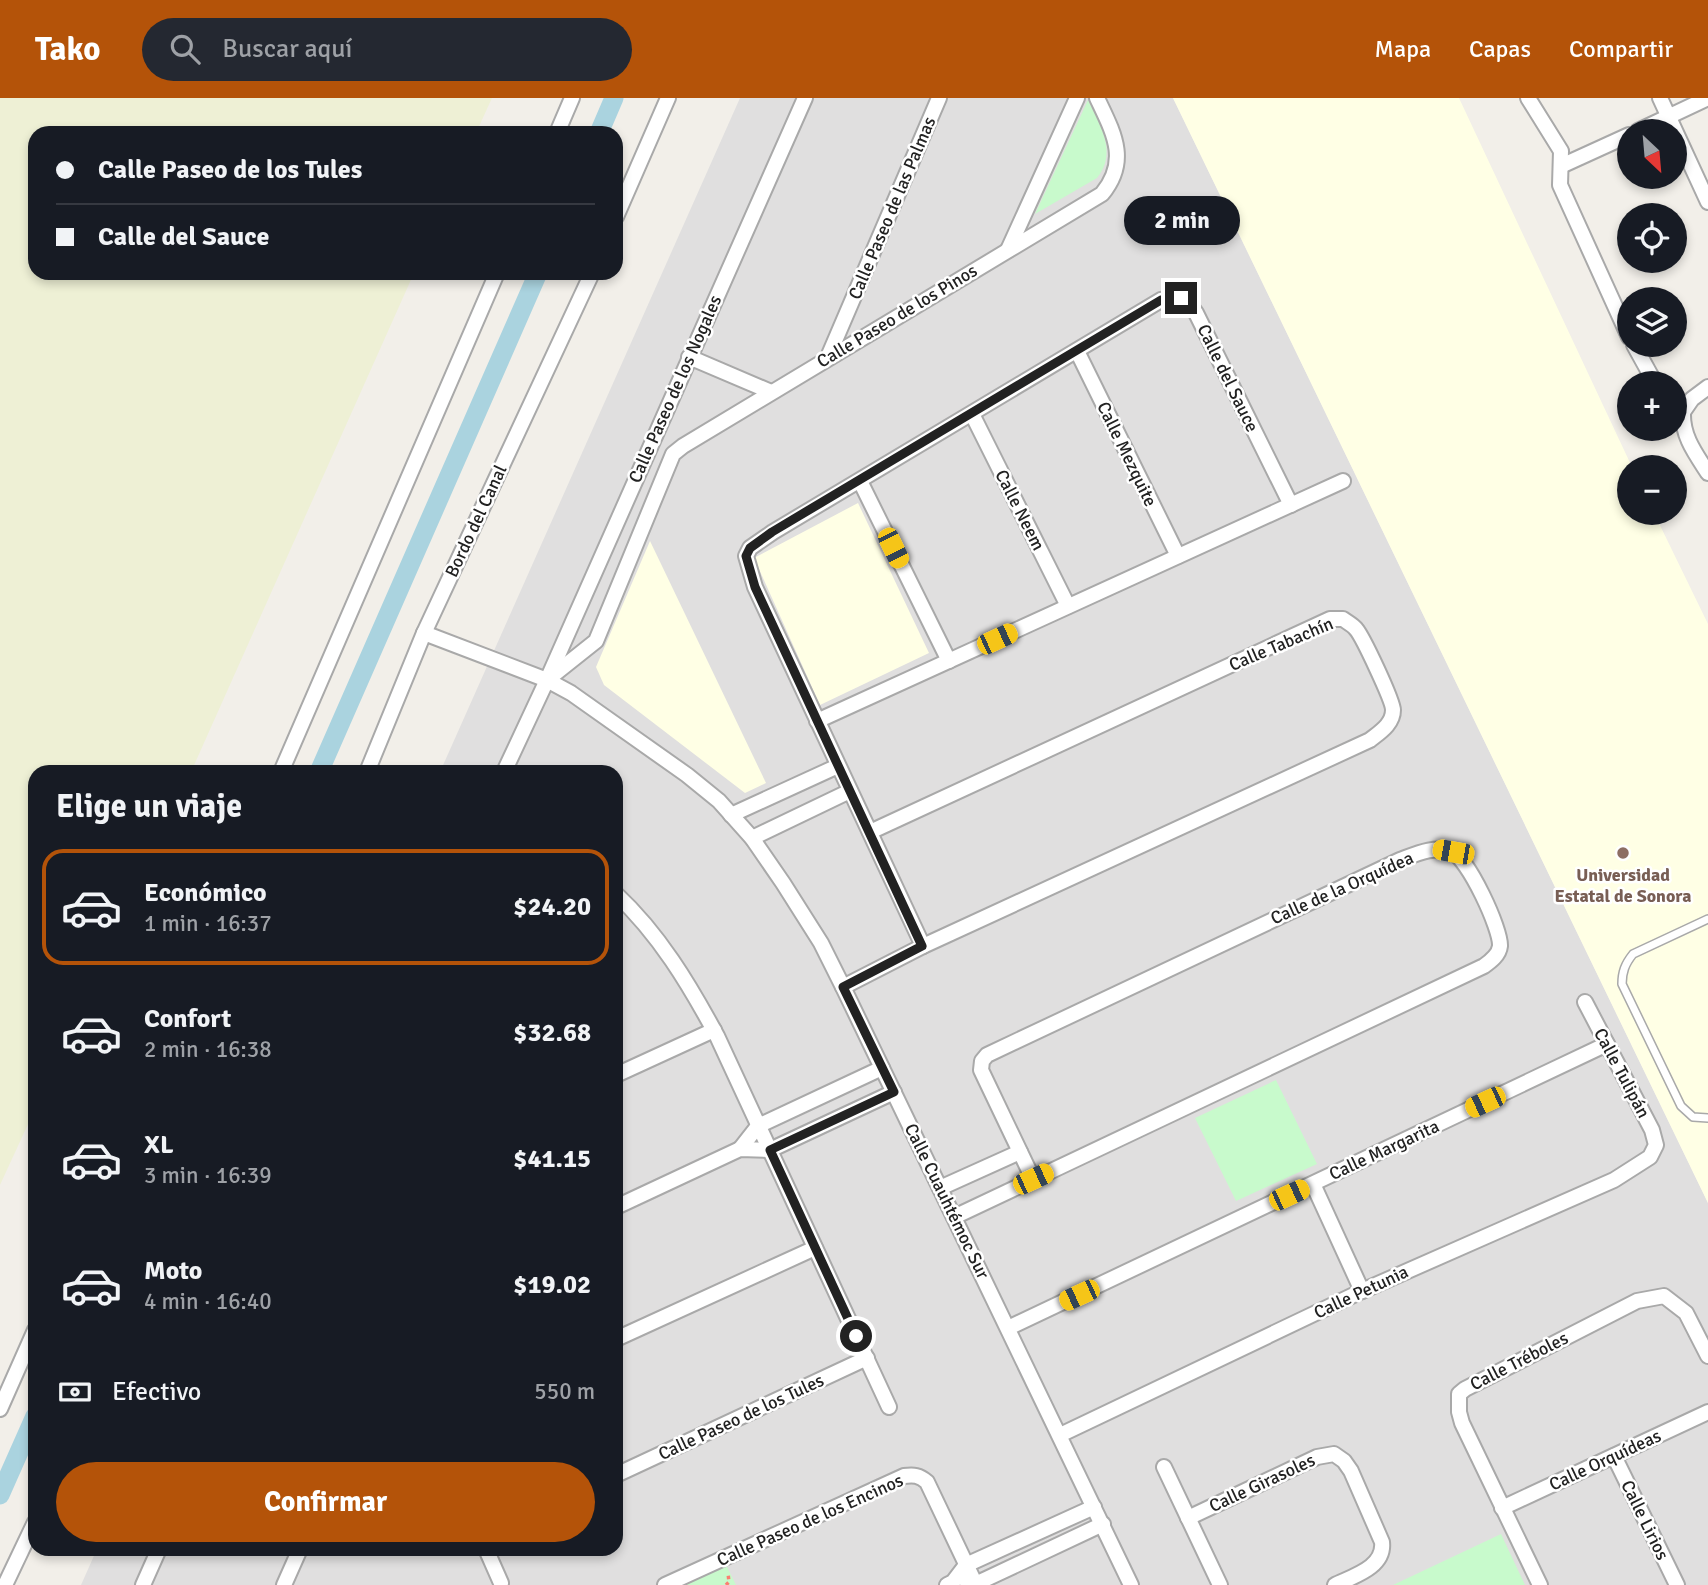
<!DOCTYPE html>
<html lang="es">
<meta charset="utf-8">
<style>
body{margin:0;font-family:Signika,sans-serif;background:#242831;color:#f1f3f6;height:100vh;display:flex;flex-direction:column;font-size:26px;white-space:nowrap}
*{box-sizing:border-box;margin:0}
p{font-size:23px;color:#9ea1a6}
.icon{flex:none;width:38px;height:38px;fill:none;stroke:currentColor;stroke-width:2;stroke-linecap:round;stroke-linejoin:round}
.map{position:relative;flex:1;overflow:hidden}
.sheet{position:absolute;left:28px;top:667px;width:595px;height:791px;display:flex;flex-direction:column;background:#171b24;border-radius:21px;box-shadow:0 4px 10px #0003}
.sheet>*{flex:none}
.hud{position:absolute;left:28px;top:28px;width:595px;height:154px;border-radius:21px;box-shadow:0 4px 10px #0003;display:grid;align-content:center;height:154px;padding:0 28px;background:#171b24}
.needle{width:46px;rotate:154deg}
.controls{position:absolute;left:1617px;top:21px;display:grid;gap:14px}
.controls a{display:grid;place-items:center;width:70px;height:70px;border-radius:50%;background:#171b24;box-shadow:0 4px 10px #0003;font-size:35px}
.end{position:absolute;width:32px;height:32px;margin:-16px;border:9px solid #222;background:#fff;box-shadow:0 0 0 4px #fff}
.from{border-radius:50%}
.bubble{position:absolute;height:49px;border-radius:24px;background:#171b24;box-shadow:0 4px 10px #0003;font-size:23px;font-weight:700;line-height:49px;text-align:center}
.car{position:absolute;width:21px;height:42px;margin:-21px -10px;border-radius:9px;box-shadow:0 0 5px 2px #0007;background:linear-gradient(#f5c518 24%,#345 0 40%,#f5c518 0 76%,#345 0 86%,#f5c518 0)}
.hud b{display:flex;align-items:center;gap:24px;height:66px;font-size:26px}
.hud b+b{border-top:2px solid #363941}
.hud i{width:18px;height:18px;background:#f1f3f6}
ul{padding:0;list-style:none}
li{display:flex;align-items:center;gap:21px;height:116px;margin:0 14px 10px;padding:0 14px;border:4px solid transparent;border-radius:21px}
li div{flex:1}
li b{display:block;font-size:26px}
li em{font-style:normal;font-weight:700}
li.selected{border-color:#b45309}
li>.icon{width:63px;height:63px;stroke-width:1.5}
h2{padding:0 28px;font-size:32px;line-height:84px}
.pay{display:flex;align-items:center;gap:18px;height:77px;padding:0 28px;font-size:26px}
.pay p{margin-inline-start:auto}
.primary-button{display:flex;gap:14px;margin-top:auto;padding:14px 28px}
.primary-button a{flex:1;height:80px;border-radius:42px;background:#b45309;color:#fff;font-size:28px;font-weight:700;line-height:80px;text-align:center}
header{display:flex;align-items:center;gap:42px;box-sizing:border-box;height:98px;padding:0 35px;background:#b45309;color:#fff}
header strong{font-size:33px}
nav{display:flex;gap:38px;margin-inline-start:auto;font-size:24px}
.search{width:490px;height:63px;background:#242831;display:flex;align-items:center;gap:18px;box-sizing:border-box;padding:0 24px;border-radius:38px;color:#9ea1a6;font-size:26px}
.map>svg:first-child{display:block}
.residential{fill:#e0dfdf}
.education{fill:#ffffe5}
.farmland{fill:#eef0d5}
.park{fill:#c8facc}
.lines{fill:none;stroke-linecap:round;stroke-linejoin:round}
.canal{stroke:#aad3df;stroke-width:19}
.service-casing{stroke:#a9a9a9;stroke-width:10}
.minor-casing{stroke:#a9a9a9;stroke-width:18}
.path{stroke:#fa8072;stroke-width:3.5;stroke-dasharray:3.5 3.5;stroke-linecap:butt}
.service{stroke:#fff;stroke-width:7}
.minor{stroke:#fff;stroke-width:14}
.route{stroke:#222;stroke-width:9}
.education-dot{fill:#8d6e63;stroke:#fff;stroke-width:2.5}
.labels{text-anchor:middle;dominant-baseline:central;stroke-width:5;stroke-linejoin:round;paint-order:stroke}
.street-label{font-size:18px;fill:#222;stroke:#fff}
.education-label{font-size:18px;font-weight:bold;fill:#785e54;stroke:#fff}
</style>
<header>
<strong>Tako</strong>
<div class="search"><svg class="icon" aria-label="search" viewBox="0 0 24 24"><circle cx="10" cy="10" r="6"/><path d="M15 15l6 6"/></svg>Buscar aquí</div>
<nav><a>Mapa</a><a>Capas</a><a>Compartir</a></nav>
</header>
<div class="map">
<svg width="1708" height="1487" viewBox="0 0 1708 1487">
<rect width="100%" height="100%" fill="#f2efe9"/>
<!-- residential -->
<path class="residential" d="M740,0H1173L1708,1105V1487H81L97,1451H616V674H440Z"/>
<!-- education -->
<g class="education">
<path d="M1173,0H1459L1632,369H1629V415H1654L1708,526V1105Z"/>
<path d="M858,405L929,555L820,607L754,460Z"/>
<path d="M650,443L766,685L745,695L604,587L596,569Z"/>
</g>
<!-- farmland -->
<path class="farmland" d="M0,0H492L476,35H35V175H414L191,674H35V1011L0,1087Z"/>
<!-- park -->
<g class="park">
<path d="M1088,2C1100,27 1118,55 1097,80L1035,116Z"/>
<path d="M1276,982L1317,1066L1236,1103L1195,1020Z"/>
<path d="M1501,1436L1525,1487H1393Z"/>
<path d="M726,1467L736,1487H683Z"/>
</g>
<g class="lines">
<!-- canal -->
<g class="canal">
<path d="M599,35L614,0"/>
<path d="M319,674L538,175"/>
<path d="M0,1397L35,1318"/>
</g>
<!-- service casing -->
<g class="service-casing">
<path id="service" d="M1708,821L1633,856C1625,866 1622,874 1622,886L1681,1008L1693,1019L1708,1020"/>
</g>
<!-- minor casing -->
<g class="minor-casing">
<g id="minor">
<path d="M1528,0L1561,53L1560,87L1629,239"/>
<path d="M1660,0L1708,104"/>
<path d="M1638,33L1708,0"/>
<path d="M557,35L572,0"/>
<path d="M1561,68L1629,37"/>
<path d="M616,119L668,0"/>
<path d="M1008,152L1077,0"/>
<path d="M1634,247L1655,285"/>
<path d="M1077,253L1178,458"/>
<path d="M689,259L771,294"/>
<path d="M828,259L939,0"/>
<path d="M1675,306L1683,314C1682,338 1695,355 1708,375"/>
<path d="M1683,314L1692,301L1708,289"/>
<path d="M972,316L1068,508"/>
<path d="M860,383L949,563"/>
<path d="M424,535L547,582L571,595L687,677L719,703L752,740L783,785L821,845L843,889L1131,1487"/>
<path d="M547,582L596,543L673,356L683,348L1102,96C1130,62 1113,34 1097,0"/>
<path d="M817,623L1343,383"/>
<path d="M281,674L497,175"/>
<path d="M367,674L424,535L592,175"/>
<path d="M504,674L547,582L805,0"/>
<path d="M731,717L838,668"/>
<path d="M752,740L850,693"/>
<path d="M616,796C659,836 689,886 717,938L889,1309"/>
<path d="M923,848L755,489L746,458L750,450L773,434L1161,202C1179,199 1186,199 1196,215L1291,407"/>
<path d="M843,889L923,848L1370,642C1380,634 1393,626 1393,612C1393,603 1363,539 1356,531C1353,527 1347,524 1343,521H1330L870,734"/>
<path d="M616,977L714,932"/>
<path d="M740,1051L758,1028L882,970"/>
<path d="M1313,1086L1362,1193"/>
<path d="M940,1090L1020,1054"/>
<path d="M616,1109L740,1051L770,1052L894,994"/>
<path d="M954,1119L1484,868C1491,863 1499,857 1500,848C1501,831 1468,760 1452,754C1435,747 1416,756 1400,762L987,957L982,963L981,972L1033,1081"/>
<path d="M1008,1230L1607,946"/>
<path d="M616,1241L815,1150"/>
<path d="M0,1311L35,1232"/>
<path d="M1060,1337L1362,1193L1614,1082L1650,1059L1656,1047L1652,1032L1585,904"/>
<path d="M1614,1358L1677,1487"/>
<path d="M1164,1369L1220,1487"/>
<path d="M616,1377L867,1260"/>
<path d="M1502,1410L1708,1314"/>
<path d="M1188,1420L1317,1359L1334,1356L1344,1363L1351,1373L1382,1444C1385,1469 1354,1478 1335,1487"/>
<path d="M486,1451L501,1485"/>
<path d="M967,1485L975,1486L986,1481L1103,1426"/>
<path d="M5,1487L35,1424"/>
<path d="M143,1487L159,1451"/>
<path d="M284,1487L300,1451"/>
<path d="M665,1487L904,1378C914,1377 919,1377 927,1384L976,1487"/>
<path d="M947,1487L953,1484L966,1467L1094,1409"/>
<path d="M1540,1487L1462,1325L1459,1314V1296L1465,1291L1637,1203L1664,1198L1686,1215L1708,1258"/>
</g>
</g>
<!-- path -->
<path class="path" d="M726,1487L729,1484L728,1475"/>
<!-- service -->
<use href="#service" class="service"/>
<!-- minor -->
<use href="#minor" class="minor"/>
</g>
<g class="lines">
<!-- route -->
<path class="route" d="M856,1238L770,1052L894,994L843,889L922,848L755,489L746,458L750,450L772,434L1161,202L1181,200"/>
</g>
<!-- markers -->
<circle class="education-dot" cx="1623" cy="755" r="7"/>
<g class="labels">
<!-- street labels -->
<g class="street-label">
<text transform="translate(892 110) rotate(-67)">Calle Paseo de las Palmas</text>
<text transform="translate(897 218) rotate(-31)">Calle Paseo de los Pinos</text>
<text transform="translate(1228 280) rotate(64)">Calle del Sauce</text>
<text transform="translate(675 291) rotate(-66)">Calle Paseo de los Nogales</text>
<text transform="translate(1127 356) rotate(64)">Calle Mezquite</text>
<text transform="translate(1020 412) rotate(63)">Calle Neem</text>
<text transform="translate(476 423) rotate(-65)">Bordo del Canal</text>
<text transform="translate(1281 546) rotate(-23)">Calle Tabachín</text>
<text transform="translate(1342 790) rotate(-24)">Calle de la Orquídea</text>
<text transform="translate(1622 975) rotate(62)">Calle Tulipán</text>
<text transform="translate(1384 1052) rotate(-25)">Calle Margarita</text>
<text transform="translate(947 1103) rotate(64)">Calle Cuauhtémoc Sur</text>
<text transform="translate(1361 1194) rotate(-25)">Calle Petunia</text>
<text transform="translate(1519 1263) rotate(-27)">Calle Tréboles</text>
<text transform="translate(741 1319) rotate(-25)">Calle Paseo de los Tules</text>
<text transform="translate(1605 1362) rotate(-25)">Calle Orquídeas</text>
<text transform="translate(1262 1385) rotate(-25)">Calle Girasoles</text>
<text transform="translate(810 1422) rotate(-24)">Calle Paseo de los Encinos</text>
<text transform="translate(1645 1422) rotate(64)">Calle Lirios</text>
</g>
<!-- education labels -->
<g class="education-label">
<text x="1623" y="777">Universidad<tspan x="1623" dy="21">Estatal de Sonora</tspan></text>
</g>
</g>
</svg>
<div class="controls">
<a><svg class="needle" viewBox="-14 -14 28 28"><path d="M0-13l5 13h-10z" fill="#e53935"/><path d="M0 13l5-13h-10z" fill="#9ea1a6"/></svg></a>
<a><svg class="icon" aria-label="locate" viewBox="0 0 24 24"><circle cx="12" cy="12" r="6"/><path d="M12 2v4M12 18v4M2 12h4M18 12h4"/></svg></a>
<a><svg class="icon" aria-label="layers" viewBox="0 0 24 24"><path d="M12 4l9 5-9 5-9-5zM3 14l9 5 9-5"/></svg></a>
<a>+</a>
<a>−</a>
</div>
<i class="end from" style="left:856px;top:1238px"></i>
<i class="end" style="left:1181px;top:200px"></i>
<div class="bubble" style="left:1124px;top:98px;width:116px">2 min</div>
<i class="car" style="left:893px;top:450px;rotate:154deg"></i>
<i class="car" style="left:997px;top:541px;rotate:65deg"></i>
<i class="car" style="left:1453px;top:754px;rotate:280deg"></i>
<i class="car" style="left:1485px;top:1004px;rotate:245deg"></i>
<i class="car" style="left:1033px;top:1081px;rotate:65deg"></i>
<i class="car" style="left:1289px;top:1097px;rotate:65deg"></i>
<i class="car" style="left:1079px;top:1197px;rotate:245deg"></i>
<div class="hud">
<b><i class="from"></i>Calle Paseo de los Tules</b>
<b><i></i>Calle del Sauce</b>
</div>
<section class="sheet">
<h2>Elige un viaje</h2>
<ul>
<li class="selected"><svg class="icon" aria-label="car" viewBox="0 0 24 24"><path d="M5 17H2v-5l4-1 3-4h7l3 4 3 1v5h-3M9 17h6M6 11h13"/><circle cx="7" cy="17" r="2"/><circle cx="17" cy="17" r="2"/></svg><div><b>Económico</b><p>1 min · 16:37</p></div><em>$24.20</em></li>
<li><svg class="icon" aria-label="car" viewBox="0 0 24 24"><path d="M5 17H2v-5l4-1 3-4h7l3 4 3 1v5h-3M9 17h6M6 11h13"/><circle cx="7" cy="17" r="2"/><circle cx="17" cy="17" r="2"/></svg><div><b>Confort</b><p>2 min · 16:38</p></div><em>$32.68</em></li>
<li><svg class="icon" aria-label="car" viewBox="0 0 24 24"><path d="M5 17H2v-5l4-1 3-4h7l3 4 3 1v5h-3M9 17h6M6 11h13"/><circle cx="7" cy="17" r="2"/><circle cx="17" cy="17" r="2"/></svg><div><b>XL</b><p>3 min · 16:39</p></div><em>$41.15</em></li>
<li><svg class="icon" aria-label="car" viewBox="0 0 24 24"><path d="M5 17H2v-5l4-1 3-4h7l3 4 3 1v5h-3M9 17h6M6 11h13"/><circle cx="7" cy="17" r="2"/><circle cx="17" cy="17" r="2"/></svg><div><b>Moto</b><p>4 min · 16:40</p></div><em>$19.02</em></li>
</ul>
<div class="pay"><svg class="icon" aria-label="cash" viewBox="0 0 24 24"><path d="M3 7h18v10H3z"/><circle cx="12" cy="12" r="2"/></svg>Efectivo<p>550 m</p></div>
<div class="primary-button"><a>Confirmar</a></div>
</section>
</div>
